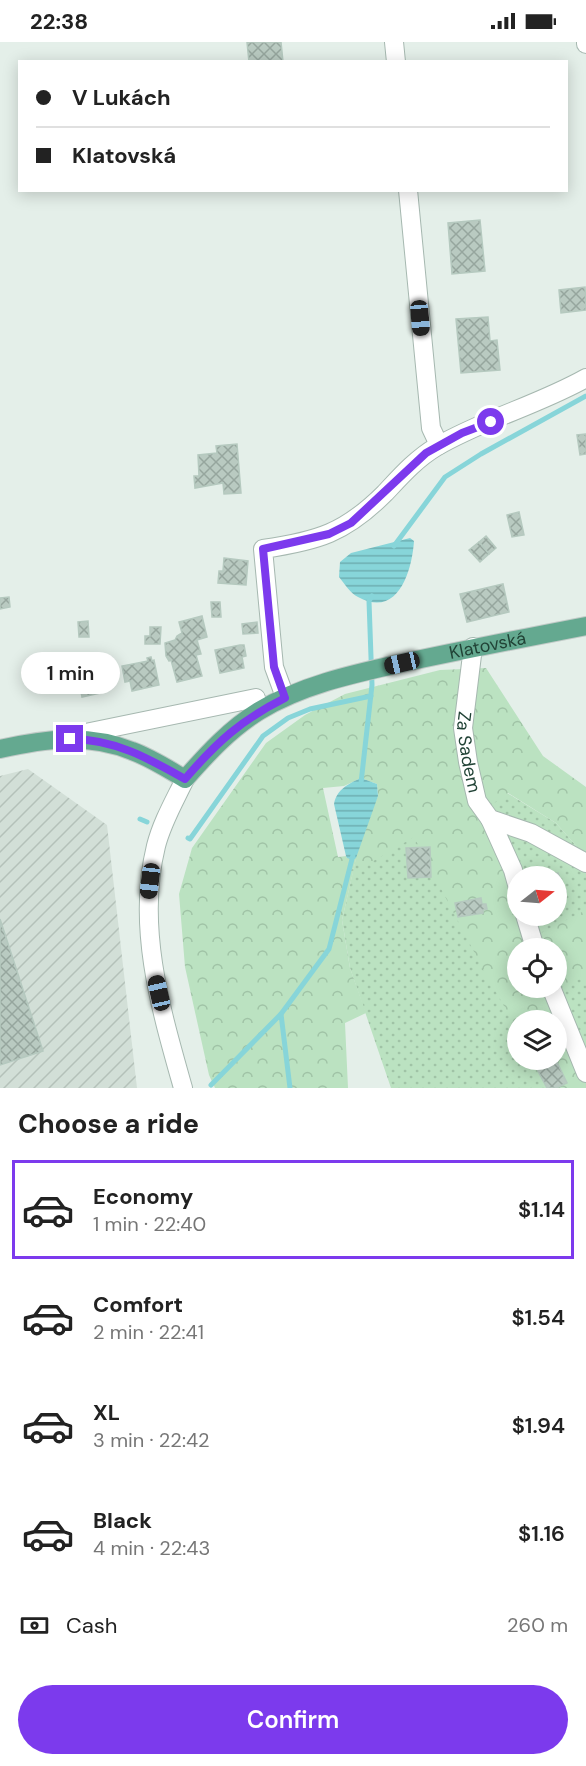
<!DOCTYPE html>
<meta charset="utf-8">
<style>
body{margin:0;font-family:"DM Sans",sans-serif;background:#f2f2f2;color:#222;height:100vh;display:flex;flex-direction:column;font-size:22px;white-space:nowrap}
*{box-sizing:border-box;margin:0}
p{font-size:20px;color:#767676}
.icon{flex:none;width:33px;height:33px;fill:none;stroke:currentColor;stroke-width:2;stroke-linecap:round;stroke-linejoin:round}
.map{position:relative;height:1046px;overflow:hidden}
.side{display:flex;flex-direction:column;background:#fff;flex:1}
.side>*{flex:none}
.hud{position:absolute;left:18px;top:18px;width:550px;height:132px;border-radius:0px;box-shadow:0 3px 15px #0003;display:grid;align-content:center;height:132px;padding:0 18px;background:#fff}
.needle{width:39px;rotate:73deg}
.fabs{position:absolute;left:507px;top:824px;display:grid;gap:12px}
.fabs a{display:grid;place-items:center;width:60px;height:60px;border-radius:50%;background:#fff;box-shadow:0 3px 15px #0003;font-size:30px}
.end{position:absolute;width:27px;height:27px;margin:-14px;border:8px solid #7c3aed;background:#fff;box-shadow:0 0 0 3px #fff}
.from{border-radius:50%}
.bubble{position:absolute;height:42px;border-radius:21px;background:#fff;box-shadow:0 3px 15px #0003;font-size:20px;font-weight:600;line-height:42px;text-align:center}
.car{position:absolute;width:18px;height:36px;margin:-18px -9px;border-radius:8px;box-shadow:0 0 4px 2px #0007;background:linear-gradient(#222 24%,#8ab4d8 0 40%,#222 0 76%,#8ab4d8 0 86%,#222 0)}
.hud b{display:flex;align-items:center;gap:21px;height:57px;font-size:22px}
.hud b+b{border-top:2px solid #e0e0e0}
.hud i{width:15px;height:15px;background:#222}
ul{padding:0;list-style:none}
li{display:flex;align-items:center;gap:18px;height:99px;margin:0 12px 9px;padding:0 6px;border:3px solid transparent;border-radius:0px}
li div{flex:1}
li b{display:block;font-size:22px}
li em{font-style:normal;font-weight:600}
li.active{border-color:#7c3aed}
li>.icon{width:54px;height:54px;stroke-width:1.5}
h2{padding:0 18px;font-size:27px;line-height:72px}
.pay{display:flex;align-items:center;gap:15px;height:66px;padding:0 18px;font-size:22px}
.pay p{margin-inline-start:auto}
.button{display:flex;gap:12px;margin-top:auto;padding:12px 18px}
.button a{flex:1;height:69px;border-radius:36px;background:#7c3aed;color:#fff;font-size:24px;font-weight:600;line-height:69px;text-align:center}
.status{display:flex;justify-content:space-between;align-items:center;height:42px;padding:0 30px;background:#fff;direction:ltr}
.status svg{height:16px;fill:currentColor}
.map>svg:first-child{display:block}
.industrial{fill:url(#industrial-furrows)}
.grass{fill:url(#grass-dots);fill-rule:evenodd}
.forest{fill:url(#forest-crowns);fill-rule:evenodd}
.water{fill:url(#water-rules)}
.lines{fill:none;stroke-linecap:round;stroke-linejoin:round}
.stream{stroke:#87d5d9;stroke-width:5}
.building{fill:url(#building-cross-hatch);stroke:#b5c9bf;stroke-width:1.5}
.minor-casing{stroke:#a6b8b0;stroke-width:20}
.major-casing{stroke:#c1cac7;stroke-width:20}
.minor{stroke:#fff;stroke-width:18}
.major{stroke:#64a990;stroke-width:18}
.route{stroke:#7c3aed;stroke-width:8}
.labels{text-anchor:middle;dominant-baseline:central;stroke-width:5;stroke-linejoin:round;paint-order:stroke}
.street-label{font-size:18px;fill:#214336;stroke:#f5fbf7}
</style>
<div class="status"><b>22:38</b><svg viewBox="0 0 49 12"><path d="M0 12V9h3v3zM5 12V6h3v6zM10 12V3h3v9zM15 12V0h3v12zM26 1h20v11H26zM47 4h2v5h-2z"/></svg></div>
<div class="map">
<svg width="586" height="1046" viewBox="0 0 586 1046">
<defs>
<pattern id="industrial-furrows" width="10" height="10" patternUnits="userSpaceOnUse" patternTransform="scale(1.5)"><rect width="10" height="10" fill="#d2dfd7"/><path d="M-1 1l2-2M0 10L10 0M9 11l2-2" fill="none" stroke="#b4c1b9"/></pattern>
<pattern id="grass-dots" width="8" height="8" patternUnits="userSpaceOnUse" patternTransform="scale(1.5)"><rect width="8" height="8" fill="#bbe2c1"/><path d="M2 2h.1M6 6h.1" fill="none" stroke="#a0c3a6" stroke-width="1.8" stroke-linecap="round"/></pattern>
<pattern id="forest-crowns" width="20" height="18" patternUnits="userSpaceOnUse" patternTransform="scale(1.5)"><rect width="20" height="18" fill="#bbe2c1"/><path d="M2 6a3 3 0 1 1 6 0M12 15a3 3 0 1 1 6 0" fill="none" stroke="#a0c3a6"/></pattern>
<pattern id="water-rules" width="6" height="5" patternUnits="userSpaceOnUse" patternTransform="scale(1.5)"><rect width="6" height="5" fill="#87d5d9"/><path d="M0 2.5h6" fill="none" stroke="#6eaeb1"/></pattern>
<pattern id="building-cross-hatch" width="8" height="8" patternUnits="userSpaceOnUse" patternTransform="scale(1.5)"><rect width="8" height="8" fill="#b9cac1"/><path d="M0 0l8 8M0 8l8-8" fill="none" stroke="#96a69e"/></pattern>
</defs>
<rect width="100%" height="100%" fill="#e4efe9"/>
<!-- industrial -->
<path class="industrial" d="M28,727L107,783L137,1046H0V734Z"/>
<!-- grass -->
<path class="grass" d="M507,751L556,781L586,815V1046H391L350,926L342,878L356,816ZM518,834H556V873H518ZM518,906H556V945H518ZM518,978H556V1017H518Z"/>
<!-- forest -->
<path class="forest" d="M486,626L543,714L586,745V815L556,781L508,751L484,768L517,844L518,873L539,892L586,868V935L556,945L586,1021V1046H552L535,1017H556V978H518L517,987L483,927L414,795L365,824L356,817L342,878L350,926L366,971L345,981L348,1046H215L209,1033L185,925L179,852L192,806L266,701L305,673L345,652L440,628ZM361,736L377,742L378,754L347,816L346,814L338,815L323,746L344,744ZM518,906H556V945H518Z"/>
<!-- water -->
<g class="water">
<path d="M410,496L414,499C412,529 398,577 358,555C351,552 344,541 339,535L340,520L351,511Z"/>
<path d="M361,736L377,742L378,754L356,816L353,818L347,816L346,814L334,762C337,747 348,742 361,736Z"/>
</g>
<g class="lines">
<!-- stream -->
<g class="stream">
<path d="M394,504L445,435L481,412L586,354"/>
<path d="M361,741L372,643L369,559L372,554"/>
<path d="M140,777L147,780"/>
<path d="M188,796L190,797L263,694L288,676L310,667L371,654"/>
<path d="M281,972L290,1046"/>
<path d="M211,1043L281,972L329,907L353,813"/>
</g>
</g>
<!-- building -->
<g class="building">
<path d="M247,0H281L283,20H249Z"/>
<path d="M480,178L485,229L452,232L448,181Z"/>
<path d="M585,245L586,268L561,271L559,248Z"/>
<path d="M488,275L490,299L497,298L500,328L461,331L456,277Z"/>
<path d="M586,392V412L580,413L577,393Z"/>
<path d="M237,402L241,451L224,452L223,441L195,446L194,434H199L198,413L217,411L216,404Z"/>
<path d="M519,470L524,493L512,495L507,473Z"/>
<path d="M486,494L496,506L489,512L479,500Z"/>
<path d="M479,500L489,512L480,520L469,508Z"/>
<path d="M224,516L248,519L246,543L218,541L219,529H223Z"/>
<path d="M503,542L509,570L467,580L460,552Z"/>
<path d="M9,555L10,565L0,567V556Z"/>
<path d="M211,560H220L221,575H212Z"/>
<path d="M202,574L207,595L197,598L201,612L196,613L202,634L177,640L171,618L169,619L166,614L165,601L175,598L177,594L182,591L179,580Z"/>
<path d="M88,579L89,595H79L78,580Z"/>
<path d="M257,580L258,591L243,592L242,582Z"/>
<path d="M150,585H161L160,602H145V594H150Z"/>
<path d="M240,603H244L246,614L242,615L244,626L220,631L215,608Z"/>
<path d="M151,615L152,619L154,618L159,643L132,649L130,639L125,640L122,624L148,619L147,616Z"/>
<path d="M104,624L107,641L103,642L105,650L82,655L77,629Z"/>
<path d="M430,805L431,835L408,836L406,806Z"/>
<path d="M558,831L566,850L556,854V834H551Z"/>
<path d="M481,856L482,862H486L487,867L483,868V871L458,875L455,861Z"/>
<path d="M0,877L43,1009L0,1023Z"/>
<path d="M556,1018L567,1041L556,1046H547L537,1027Z"/>
</g>
<g class="lines">
<!-- minor casing -->
<g class="minor-casing">
<g id="minor">
<path d="M394,0L396,20"/>
<path d="M586,0V2"/>
<path d="M408,148L431,386L439,403"/>
<path id="s1" d="M473,605L463,686L468,720L477,759L490,777L531,791L586,821"/>
<path d="M285,655L274,625L263,507C318,499 345,491 385,451C401,434 416,417 436,405C484,377 538,363 586,336"/>
<path d="M66,695L256,656"/>
<path d="M490,777L513,828L518,846"/>
<path d="M525,873L535,906"/>
<path d="M551,945L586,1031"/>
<path d="M183,1046C161,968 136,885 156,804C162,780 175,758 185,737"/>
</g>
</g>
<!-- major casing -->
<g class="major-casing">
<g id="major">
<path id="s2" d="M0,707C44,697 89,691 132,709C151,716 168,727 185,737C208,711 230,687 259,669C302,643 353,632 402,621C463,608 524,596 586,584"/>
</g>
</g>
<!-- minor -->
<use href="#minor" class="minor"/>
<!-- major -->
<use href="#major" class="major"/>
</g>
<g class="lines">
<!-- route -->
<path class="route" d="M70,697C114,697 148,716 185,737C217,700 241,678 285,656L274,625L263,507L329,492L351,481L426,411L462,391L491,380"/>
</g>
<g class="labels">
<!-- street labels -->
<g class="street-label">
<text stroke="none"><textPath href="#s2" startOffset="534">Klatovská</textPath></text>
<text stroke="none"><textPath href="#s1" startOffset="106">Za Sadem</textPath></text>
</g>
</g>
</svg>
<div class="fabs">
<a><svg class="needle" viewBox="-14 -14 28 28"><path d="M0-13l5 13h-10z" fill="#e53935"/><path d="M0 13l5-13h-10z" fill="#767676"/></svg></a>
<a><svg class="icon" aria-label="locate" viewBox="0 0 24 24"><circle cx="12" cy="12" r="6"/><path d="M12 2v4M12 18v4M2 12h4M18 12h4"/></svg></a>
<a><svg class="icon" aria-label="layers" viewBox="0 0 24 24"><path d="M12 4l9 5-9 5-9-5zM3 14l9 5 9-5"/></svg></a>
</div>
<i class="end from" style="left:491px;top:380px"></i>
<i class="end" style="left:70px;top:697px"></i>
<div class="bubble" style="left:21px;top:610px;width:99px">1 min</div>
<i class="car" style="left:420px;top:276px;rotate:175deg"></i>
<i class="car" style="left:402px;top:621px;rotate:257deg"></i>
<i class="car" style="left:150px;top:839px;rotate:187deg"></i>
<i class="car" style="left:159px;top:951px;rotate:347deg"></i>
<div class="hud">
<b><i class="from"></i>V Lukách</b>
<b><i></i>Klatovská</b>
</div>
</div>
<section class="side">
<h2>Choose a ride</h2>
<ul>
<li class="active"><svg class="icon" aria-label="car" viewBox="0 0 24 24"><path d="M5 17H2v-5l4-1 3-4h7l3 4 3 1v5h-3M9 17h6M6 11h13"/><circle cx="7" cy="17" r="2"/><circle cx="17" cy="17" r="2"/></svg><div><b>Economy</b><p>1 min · 22:40</p></div><em>$1.14</em></li>
<li><svg class="icon" aria-label="car" viewBox="0 0 24 24"><path d="M5 17H2v-5l4-1 3-4h7l3 4 3 1v5h-3M9 17h6M6 11h13"/><circle cx="7" cy="17" r="2"/><circle cx="17" cy="17" r="2"/></svg><div><b>Comfort</b><p>2 min · 22:41</p></div><em>$1.54</em></li>
<li><svg class="icon" aria-label="car" viewBox="0 0 24 24"><path d="M5 17H2v-5l4-1 3-4h7l3 4 3 1v5h-3M9 17h6M6 11h13"/><circle cx="7" cy="17" r="2"/><circle cx="17" cy="17" r="2"/></svg><div><b>XL</b><p>3 min · 22:42</p></div><em>$1.94</em></li>
<li><svg class="icon" aria-label="car" viewBox="0 0 24 24"><path d="M5 17H2v-5l4-1 3-4h7l3 4 3 1v5h-3M9 17h6M6 11h13"/><circle cx="7" cy="17" r="2"/><circle cx="17" cy="17" r="2"/></svg><div><b>Black</b><p>4 min · 22:43</p></div><em>$1.16</em></li>
</ul>
<div class="pay"><svg class="icon" aria-label="cash" viewBox="0 0 24 24"><path d="M3 7h18v10H3z"/><circle cx="12" cy="12" r="2"/></svg>Cash<p>260 m</p></div>
<div class="button"><a>Confirm</a></div>
</section>
